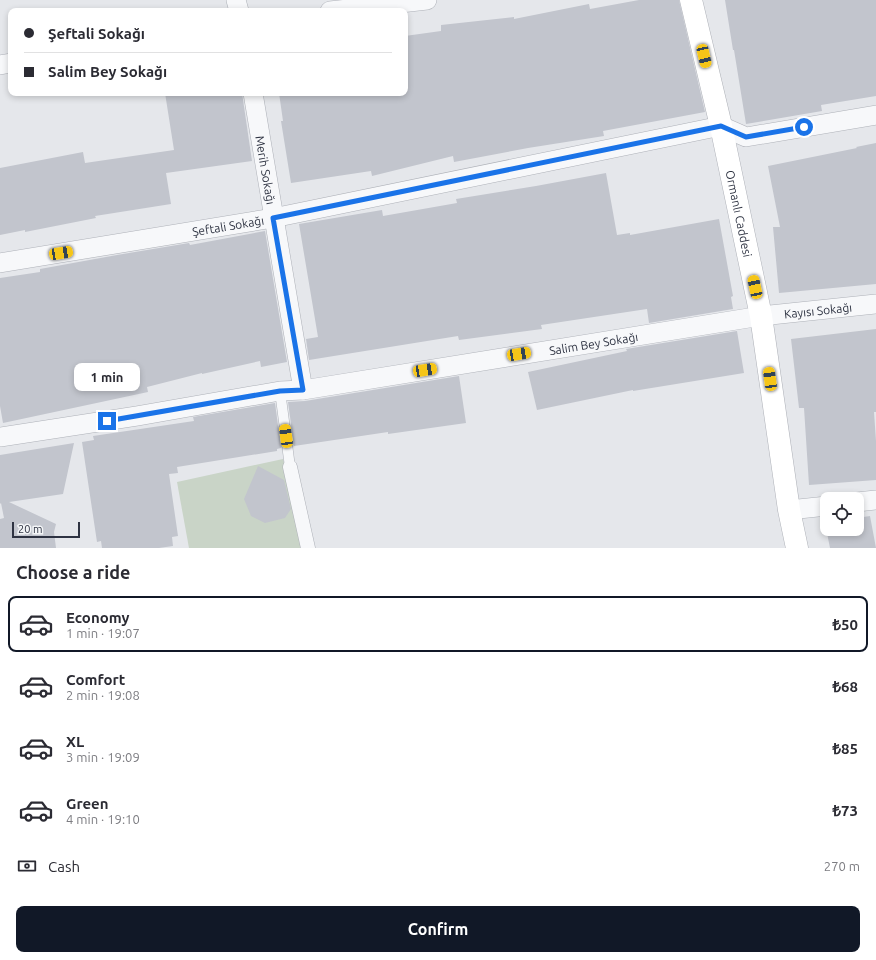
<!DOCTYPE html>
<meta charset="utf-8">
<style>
body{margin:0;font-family:Ubuntu,sans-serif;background:#f7f7f7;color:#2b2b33;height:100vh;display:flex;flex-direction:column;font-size:15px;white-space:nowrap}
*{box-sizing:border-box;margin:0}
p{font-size:13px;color:#7c7c81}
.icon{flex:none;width:22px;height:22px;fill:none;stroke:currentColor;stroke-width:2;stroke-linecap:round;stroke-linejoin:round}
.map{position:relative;height:548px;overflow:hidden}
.panel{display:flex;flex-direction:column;background:#fff;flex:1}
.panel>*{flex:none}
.banner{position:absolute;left:8px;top:8px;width:400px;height:88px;border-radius:8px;box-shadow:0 2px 6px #0003;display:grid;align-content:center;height:88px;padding:0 16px;background:#fff}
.tools{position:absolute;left:820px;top:492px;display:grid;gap:8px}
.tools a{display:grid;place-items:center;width:44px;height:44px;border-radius:8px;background:#fff;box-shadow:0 2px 6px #0003;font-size:20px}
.scale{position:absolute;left:12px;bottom:10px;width:68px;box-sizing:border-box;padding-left:4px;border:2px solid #2e3342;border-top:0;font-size:11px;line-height:14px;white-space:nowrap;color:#2e3342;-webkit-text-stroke:3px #f4f6f8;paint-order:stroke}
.end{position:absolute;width:18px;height:18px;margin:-9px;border:5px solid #1a73e8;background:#fff;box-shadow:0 0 0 2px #fff}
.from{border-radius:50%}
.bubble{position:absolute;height:28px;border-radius:8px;background:#fff;box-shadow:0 2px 6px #0003;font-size:13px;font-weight:600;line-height:28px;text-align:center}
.car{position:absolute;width:12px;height:24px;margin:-12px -6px;border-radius:5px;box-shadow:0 0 3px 1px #0007;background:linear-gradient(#f5c518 24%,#345 0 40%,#f5c518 0 76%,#345 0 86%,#f5c518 0)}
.banner b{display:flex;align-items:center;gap:14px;height:38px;font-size:15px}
.banner b+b{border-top:1px solid #e1e1e2}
.banner i{width:10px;height:10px;background:#2b2b33}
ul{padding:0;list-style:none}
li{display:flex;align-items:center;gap:12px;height:56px;margin:0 8px 6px;padding:0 8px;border:2px solid transparent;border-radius:8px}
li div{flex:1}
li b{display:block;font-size:15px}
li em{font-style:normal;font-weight:600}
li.current{border-color:#111827}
li>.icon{width:36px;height:36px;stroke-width:1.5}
h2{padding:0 16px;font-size:18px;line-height:48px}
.pay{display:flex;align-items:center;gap:10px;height:44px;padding:0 16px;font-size:15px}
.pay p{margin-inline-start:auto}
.cta{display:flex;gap:8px;margin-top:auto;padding:8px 16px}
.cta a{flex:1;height:46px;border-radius:8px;background:#111827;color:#fff;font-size:16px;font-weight:600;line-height:46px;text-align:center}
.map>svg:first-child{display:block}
.green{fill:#c9d4c7}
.building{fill:#c2c5cd}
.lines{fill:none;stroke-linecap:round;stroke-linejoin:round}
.service-casing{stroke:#aeb1b8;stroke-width:11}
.pedestrian-casing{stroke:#aeb1b8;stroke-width:15}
.minor-casing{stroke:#aeb1b8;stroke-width:20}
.secondary-casing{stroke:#aeb1b8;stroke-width:23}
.service{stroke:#f7f8fa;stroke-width:10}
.pedestrian{stroke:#f7f8fa;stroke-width:14}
.minor{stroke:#f7f8fa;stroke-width:19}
.secondary{stroke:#fff;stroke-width:22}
.route{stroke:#1a73e8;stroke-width:5}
.labels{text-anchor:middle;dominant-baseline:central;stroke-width:4;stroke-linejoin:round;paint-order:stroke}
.street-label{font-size:12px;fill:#2e3342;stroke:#f4f6f8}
</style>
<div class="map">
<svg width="876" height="548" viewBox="0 0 876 548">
<rect width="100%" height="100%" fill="#e5e7eb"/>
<!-- green -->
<path class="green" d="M283,459L296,499L304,548H189L177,482Z"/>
<!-- building -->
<g class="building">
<path d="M639,0H679L705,112L603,131L604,136L528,148L454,162L453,156L372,176L371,171L291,183L281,121H283L279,93H405V36L441,31V25L514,17V19L589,4L590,9Z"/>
<path d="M725,0H876V96L821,105L822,111L746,124L734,50H733Z"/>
<path d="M165,93H242L252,161L166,173L171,204L95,216L96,218L25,232V230L0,235V168L83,152L85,163L174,150Z"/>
<path d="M876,143V284L779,293L773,227H780L768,166L857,148L856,147Z"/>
<path d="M606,173L617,235L630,233V235L719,219L733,296L731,297L733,309L649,323L647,309L541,325L542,329L459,340L458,336L309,360L306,339L318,337L299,224L382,210L383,216L457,203L456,199L536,186Z"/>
<path d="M265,231L287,362L261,367L260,361L202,374V373L147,387L148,392L3,423L0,406V278L40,272V269L117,255L189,243L190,245Z"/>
<path d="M876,329V412H874L876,441V480L809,485L804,408H799L791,339Z"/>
<path d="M737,331L744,373L633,391V390L537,410L528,372L627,351L626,349Z"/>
<path d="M459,376L466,423L388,434V432L294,446L288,402L305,401Z"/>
<path d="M275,403L281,448L277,449V451L177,467L178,473L169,474L178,536L172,537L173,546L159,548H102L101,541L97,542L82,442L94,440L93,436L194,421L193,417Z"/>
<path d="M74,443L63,494L9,502L56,524L54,532L56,548H0V519L4,518L1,503L0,504V455Z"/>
<path d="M258,466L284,480L291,509L285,518L265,523L251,516L244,499Z"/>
<path d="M870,516L876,548H830L825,523H827V529H857V518Z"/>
</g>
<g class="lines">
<!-- service casing -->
<g class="service-casing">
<path id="service" d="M280,391L290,467"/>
</g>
<!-- pedestrian casing -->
<g class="pedestrian-casing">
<path id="pedestrian" d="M290,467L308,548"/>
</g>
<!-- minor casing -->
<g class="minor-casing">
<g id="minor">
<path d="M236,0L239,11"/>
<path d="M330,11L427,0"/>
<path d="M0,65L11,63"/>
<path id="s1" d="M253,93L303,390"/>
<path id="s2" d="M0,263L273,218L721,126L746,137L876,115"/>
<path id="s3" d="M0,437L137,416L280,391L303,390L761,316L876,304"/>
<path d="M857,502L876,500"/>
<path d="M789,510L827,506"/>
</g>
</g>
<!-- secondary casing -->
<g class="secondary-casing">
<g id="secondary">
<path id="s4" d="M691,0L721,126L761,316L789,510L797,548"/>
</g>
</g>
<!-- service -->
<use href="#service" class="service"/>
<!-- pedestrian -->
<use href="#pedestrian" class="pedestrian"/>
<!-- minor -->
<use href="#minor" class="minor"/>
<!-- secondary -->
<use href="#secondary" class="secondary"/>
</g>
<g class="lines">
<!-- route -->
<path class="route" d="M107,421L280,391L303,390L273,218L721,126L746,137L804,127"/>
</g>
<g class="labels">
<!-- street labels -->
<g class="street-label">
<text stroke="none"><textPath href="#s1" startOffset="78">Merih Sokağı</textPath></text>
<text stroke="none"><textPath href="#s4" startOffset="219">Ormanlı Caddesi</textPath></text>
<text stroke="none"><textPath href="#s2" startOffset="231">Şeftali Sokağı</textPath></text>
<text stroke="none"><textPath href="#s3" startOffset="828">Kayısı Sokağı</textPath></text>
<text stroke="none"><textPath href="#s3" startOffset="601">Salim Bey Sokağı</textPath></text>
</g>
</g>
</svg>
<div class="tools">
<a><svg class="icon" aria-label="locate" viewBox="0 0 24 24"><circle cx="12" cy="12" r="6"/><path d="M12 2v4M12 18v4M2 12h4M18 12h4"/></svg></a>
</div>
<div class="scale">20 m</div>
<i class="end from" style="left:804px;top:127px"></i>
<i class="end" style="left:107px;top:421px"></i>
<div class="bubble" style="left:74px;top:363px;width:66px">1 min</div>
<i class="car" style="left:704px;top:56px;rotate:167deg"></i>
<i class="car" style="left:61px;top:253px;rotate:81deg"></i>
<i class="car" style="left:755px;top:287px;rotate:348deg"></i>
<i class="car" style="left:519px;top:354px;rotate:81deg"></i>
<i class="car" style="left:425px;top:370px;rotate:81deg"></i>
<i class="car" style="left:770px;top:379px;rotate:352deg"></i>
<i class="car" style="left:286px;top:436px;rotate:352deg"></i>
<div class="banner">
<b><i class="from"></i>Şeftali Sokağı</b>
<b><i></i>Salim Bey Sokağı</b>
</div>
</div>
<section class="panel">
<h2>Choose a ride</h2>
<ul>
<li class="current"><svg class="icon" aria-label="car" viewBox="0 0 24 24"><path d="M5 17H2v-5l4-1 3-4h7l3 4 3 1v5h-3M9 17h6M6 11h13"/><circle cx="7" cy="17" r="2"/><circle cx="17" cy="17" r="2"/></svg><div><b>Economy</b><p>1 min · 19:07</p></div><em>₺50</em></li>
<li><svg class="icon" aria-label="car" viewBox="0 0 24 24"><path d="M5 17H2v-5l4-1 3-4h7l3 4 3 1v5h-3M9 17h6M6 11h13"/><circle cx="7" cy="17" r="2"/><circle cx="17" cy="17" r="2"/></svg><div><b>Comfort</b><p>2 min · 19:08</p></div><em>₺68</em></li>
<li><svg class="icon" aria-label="car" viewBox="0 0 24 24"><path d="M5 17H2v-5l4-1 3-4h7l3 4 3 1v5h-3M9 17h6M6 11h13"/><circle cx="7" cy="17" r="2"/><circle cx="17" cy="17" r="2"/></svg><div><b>XL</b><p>3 min · 19:09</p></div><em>₺85</em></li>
<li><svg class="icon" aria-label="car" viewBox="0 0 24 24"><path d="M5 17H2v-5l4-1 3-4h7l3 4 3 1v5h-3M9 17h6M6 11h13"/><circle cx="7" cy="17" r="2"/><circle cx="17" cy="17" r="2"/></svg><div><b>Green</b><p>4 min · 19:10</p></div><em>₺73</em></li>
</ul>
<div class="pay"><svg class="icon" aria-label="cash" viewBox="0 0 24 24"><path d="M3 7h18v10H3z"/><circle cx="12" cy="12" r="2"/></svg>Cash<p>270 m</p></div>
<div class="cta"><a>Confirm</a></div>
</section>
